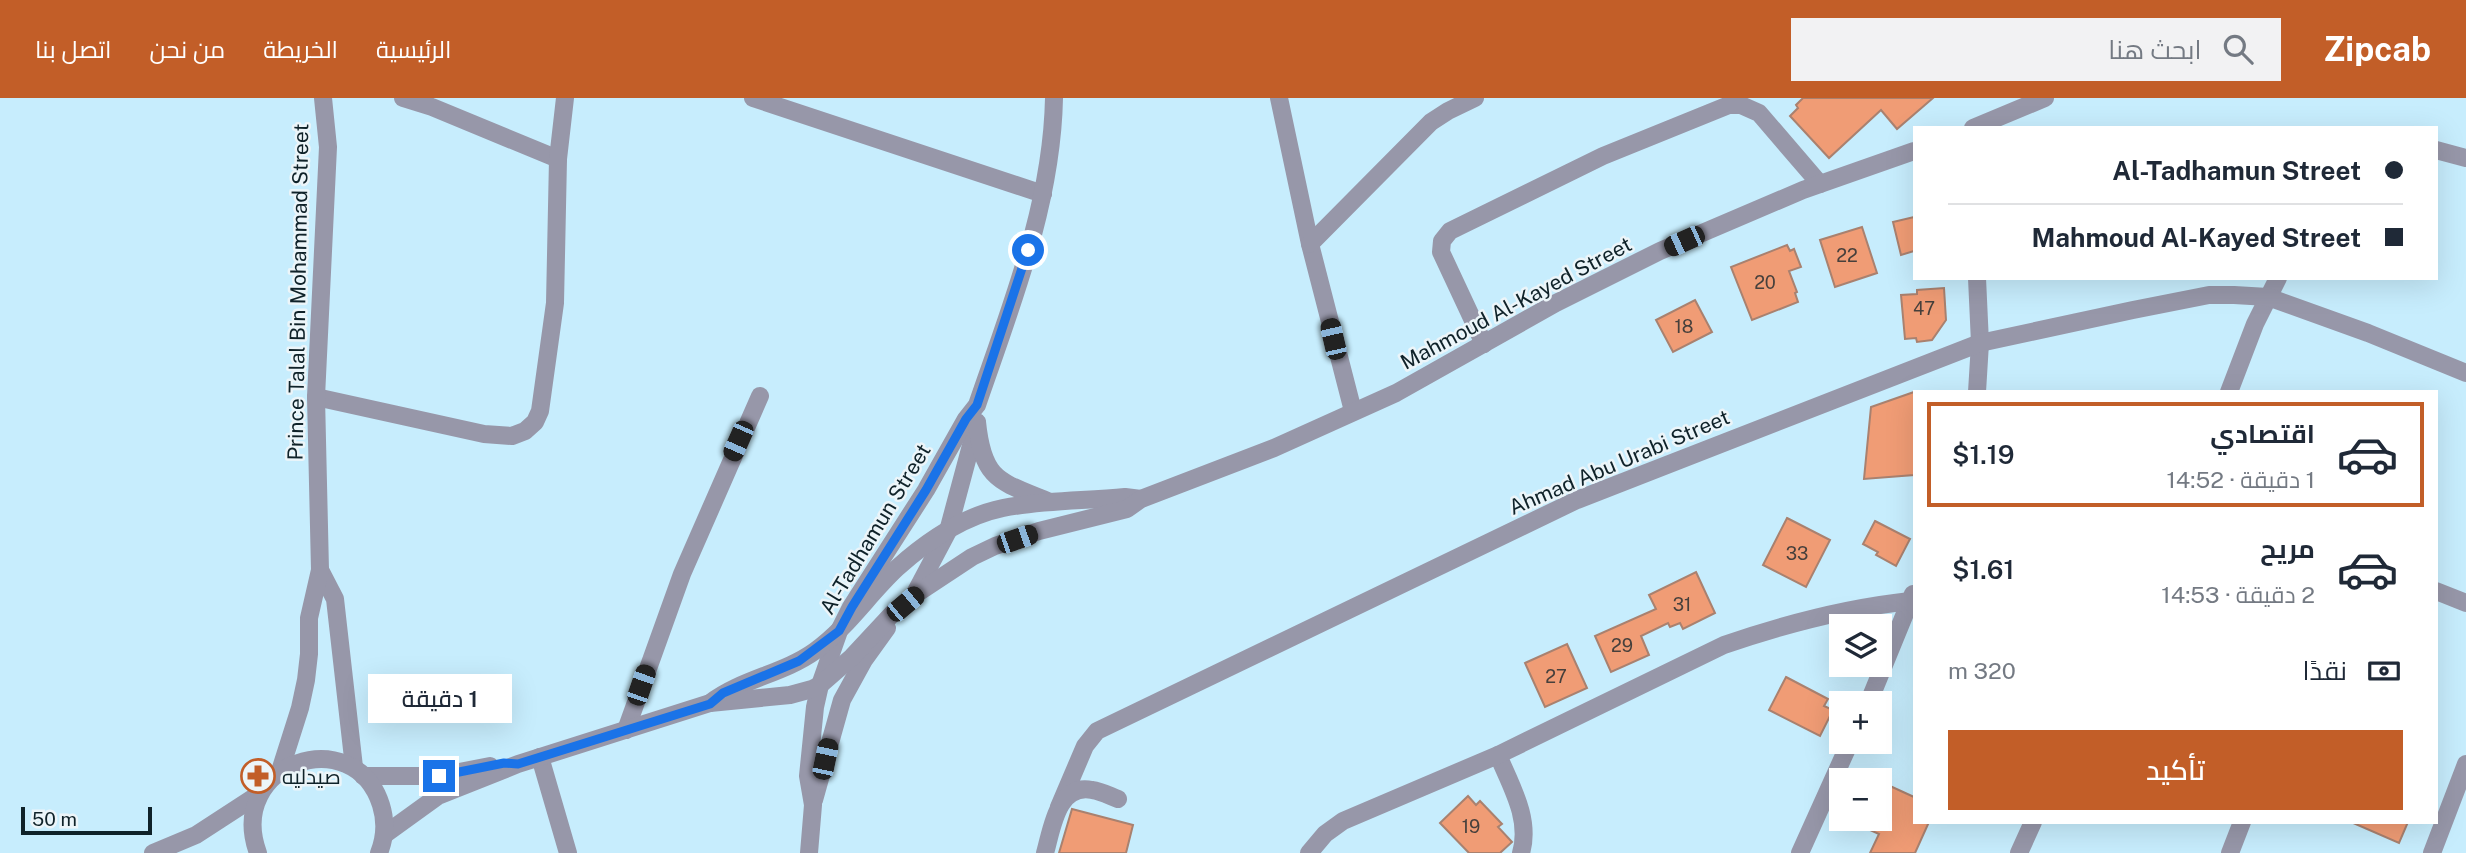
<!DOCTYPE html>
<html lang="ar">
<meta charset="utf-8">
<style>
body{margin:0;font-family:"Public Sans",Cairo,sans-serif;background:#f2f2f3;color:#1f2937;direction:rtl;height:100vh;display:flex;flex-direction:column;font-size:26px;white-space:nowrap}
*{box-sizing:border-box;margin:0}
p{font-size:23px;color:#747a83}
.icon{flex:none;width:38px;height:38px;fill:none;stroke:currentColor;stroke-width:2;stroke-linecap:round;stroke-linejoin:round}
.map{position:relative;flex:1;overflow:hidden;direction:ltr}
.details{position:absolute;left:1913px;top:292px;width:525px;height:434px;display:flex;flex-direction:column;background:#fff;border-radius:0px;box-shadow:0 7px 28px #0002;direction:rtl}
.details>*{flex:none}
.banner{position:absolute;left:1913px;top:28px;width:525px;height:154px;border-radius:0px;box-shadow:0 7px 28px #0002;direction:rtl;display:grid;align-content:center;height:154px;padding:0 35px;background:#fff}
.buttons{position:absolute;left:1829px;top:516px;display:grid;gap:14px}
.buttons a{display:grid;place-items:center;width:63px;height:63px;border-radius:0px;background:#fff;box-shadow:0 7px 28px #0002;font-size:35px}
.scale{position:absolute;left:21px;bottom:18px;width:131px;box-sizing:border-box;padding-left:7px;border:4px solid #0f2229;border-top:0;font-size:19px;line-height:24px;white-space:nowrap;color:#0f2229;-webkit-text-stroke:5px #ecf5f9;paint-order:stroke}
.end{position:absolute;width:32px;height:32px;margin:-16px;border:9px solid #1a73e8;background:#fff;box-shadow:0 0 0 4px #fff}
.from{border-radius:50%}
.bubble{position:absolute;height:49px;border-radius:0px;background:#fff;box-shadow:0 7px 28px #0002;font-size:23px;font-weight:600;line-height:49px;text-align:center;direction:rtl}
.car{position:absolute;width:21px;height:42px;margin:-21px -10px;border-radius:9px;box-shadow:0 0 5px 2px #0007;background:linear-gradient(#222 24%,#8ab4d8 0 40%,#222 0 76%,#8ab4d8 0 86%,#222 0)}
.banner b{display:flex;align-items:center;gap:24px;height:66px;font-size:26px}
.banner b+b{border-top:2px solid #e0e1e3}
.banner i{width:18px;height:18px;background:#1f2937}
ul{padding:12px 0 0;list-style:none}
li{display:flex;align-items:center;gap:21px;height:105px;margin:0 14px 10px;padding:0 21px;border:4px solid transparent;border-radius:0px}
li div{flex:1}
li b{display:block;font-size:26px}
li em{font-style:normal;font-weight:600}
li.on{border-color:#c25e28}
li>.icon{width:63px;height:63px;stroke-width:1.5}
.pay{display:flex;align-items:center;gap:18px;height:77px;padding:0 35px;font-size:26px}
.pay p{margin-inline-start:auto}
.primary-button{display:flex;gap:14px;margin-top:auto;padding:14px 35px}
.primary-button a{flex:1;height:80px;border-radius:0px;background:#c25e28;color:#fff;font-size:28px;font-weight:600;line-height:80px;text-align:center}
header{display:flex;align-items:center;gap:42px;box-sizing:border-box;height:98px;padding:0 35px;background:#c25e28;color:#fff}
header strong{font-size:33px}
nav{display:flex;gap:38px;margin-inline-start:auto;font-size:24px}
.search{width:490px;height:63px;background:#f2f2f3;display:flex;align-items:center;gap:18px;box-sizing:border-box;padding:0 24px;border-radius:0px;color:#747a83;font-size:26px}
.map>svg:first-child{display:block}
.building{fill:#f09c75;stroke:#a9816f;stroke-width:2}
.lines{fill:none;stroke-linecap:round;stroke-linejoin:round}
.minor{stroke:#9797a9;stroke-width:18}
.tertiary{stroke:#9797a9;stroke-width:18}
.route{stroke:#1a73e8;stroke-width:9}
.labels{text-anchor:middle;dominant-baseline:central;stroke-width:5;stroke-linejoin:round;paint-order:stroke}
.number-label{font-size:18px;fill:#47403c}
.street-label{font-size:21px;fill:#0f2229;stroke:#ecf5f9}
.poi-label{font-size:21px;fill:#0f2229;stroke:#ecf5f9;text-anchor:start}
</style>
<header>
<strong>Zipcab</strong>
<div class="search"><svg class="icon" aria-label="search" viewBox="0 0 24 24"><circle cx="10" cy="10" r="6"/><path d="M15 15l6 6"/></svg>ابحث هنا</div>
<nav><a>الرئيسية</a><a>الخريطة</a><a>من نحن</a><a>اتصل بنا</a></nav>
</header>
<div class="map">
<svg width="2466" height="755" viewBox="0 0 2466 755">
<rect width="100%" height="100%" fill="#c7edfd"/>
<!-- building -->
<g class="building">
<path d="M1803,0H1933L1897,31L1881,12L1829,60L1790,18L1798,10L1796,7Z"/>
<path d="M1914,119V153L1901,157L1893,124Z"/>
<path d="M1862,129L1877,175L1835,189L1820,142Z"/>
<path d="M1787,147L1790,153L1794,151L1801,169L1789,173L1797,194L1795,195L1798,204L1752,222L1731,169Z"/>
<path d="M1944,190L1946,222L1932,242L1917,244L1916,240L1905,241L1901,197L1917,196V192Z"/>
<path d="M1695,202L1712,234L1673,254L1656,222Z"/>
<path d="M1914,294V377L1864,381L1871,309Z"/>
<path d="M1787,420L1830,442L1806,489L1763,467Z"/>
<path d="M1875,423L1910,441L1896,468L1876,457L1878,454L1863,446Z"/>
<path d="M1696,474L1715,515L1683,531L1680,525L1670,529L1668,525L1641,538L1649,557L1611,574L1595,538L1656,511L1649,497Z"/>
<path d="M1567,546L1587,590L1545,609L1525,565Z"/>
<path d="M1786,579L1828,601L1824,608L1833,612L1820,638L1769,612Z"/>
<path d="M1890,688L1914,699V724H1929L1915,755H1870L1879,736L1870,732L1875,721H1880V710Z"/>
<path d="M1468,698L1476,707L1480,703L1502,726L1498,729L1512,744L1500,755H1469L1440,725Z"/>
<path d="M1072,711L1133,727L1126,755H1059Z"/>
<path d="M2351,724H2408L2399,745Z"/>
</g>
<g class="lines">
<!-- minor -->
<g class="minor">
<path d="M403,0L432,9L558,61"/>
<path d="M753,0L1043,96"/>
<path d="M1279,0L1310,146L1353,313"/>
<path d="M2436,52L2466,60"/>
<path d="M1310,146L1431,24L1448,13L1475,0"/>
<path d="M1484,246L1441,154L1442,143L1450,133L1603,58L1729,7H1741L1759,15L1820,86"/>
<path d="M1977,294L1980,245L1977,180"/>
<path d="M2229,294L2255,226L2278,180"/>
<path d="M316,299L484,336L512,338L525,333L535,324L540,313L555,205L558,61L565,0"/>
<path d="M2436,493L2466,505"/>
<path d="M912,501L948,433L977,325"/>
<path d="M1868,606L1913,496"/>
<path d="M626,632L682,476L760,298"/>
<path d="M1498,657C1511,688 1531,721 1521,755"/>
<path d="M540,659L568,755"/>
<path d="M814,702L842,602L864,562L887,530"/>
<path d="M1059,709L1085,648L1097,633L1577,402L1980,245L2133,212L2209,197H2234L2268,199L2368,235L2466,275"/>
<path d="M809,755L813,707L808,678L815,609L820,587L839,533L851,509L926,392L966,321L977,307C1011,208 1052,106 1054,0"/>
<path d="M1045,755C1052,731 1057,685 1092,692C1101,693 1110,698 1118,701"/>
<path d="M1309,755L1325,736L1343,723L1498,657L1724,547C1785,526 1846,510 1910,503"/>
<path d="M1800,755L1850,644"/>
<path d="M2019,755L2033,724"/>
<path d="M2230,755L2242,724"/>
<path d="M2432,755L2466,666"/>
</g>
<!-- tertiary -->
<g class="tertiary">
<path d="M1973,30L2045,0"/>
<path d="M977,324C983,383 999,383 1050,404"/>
<path d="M320,472L335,501L354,669"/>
<path d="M710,605C741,581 783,576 815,553C847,530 869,496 897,470C926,444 964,418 1003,410C1043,402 1085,403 1125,399L1141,401"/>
<path d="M280,673L300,610L306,582L309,556V520L320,472L316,299L328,49L323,0"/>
<path d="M363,678H439L490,668"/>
<path d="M384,737L438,698L518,666L710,605L790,597L812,591L820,587L852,559L893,515L916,496L972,459L995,448L1039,433L1127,411L1141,401L1274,350L1396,295L1556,205L1660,153L1803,92L1914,53"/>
<path d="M153,755L196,737L259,696"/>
<path d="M258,755C225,665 354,622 381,707C386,723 385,740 379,755"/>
</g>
</g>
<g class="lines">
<!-- route -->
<path class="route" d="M439,678L504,665L518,666L710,606L723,595L799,563L839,533L852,509L926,392L966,321L977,307L1028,152"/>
</g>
<!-- icons -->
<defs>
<g id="pharmacy-ring" transform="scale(1.75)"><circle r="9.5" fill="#ecf5f9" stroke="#c25e28" stroke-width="1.5"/><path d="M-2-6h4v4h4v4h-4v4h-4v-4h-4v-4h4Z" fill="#c25e28"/></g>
</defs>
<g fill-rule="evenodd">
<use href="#pharmacy-ring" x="258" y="678"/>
</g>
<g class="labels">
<!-- number labels -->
<g class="number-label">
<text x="1847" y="157">22</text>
<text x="1765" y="184">20</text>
<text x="1924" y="210">47</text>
<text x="1684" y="228">18</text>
<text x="1797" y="455">33</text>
<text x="1682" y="506">31</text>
<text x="1622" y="547">29</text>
<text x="1556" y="578">27</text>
<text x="1471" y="728">19</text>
</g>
<!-- street labels -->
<g class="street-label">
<text transform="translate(298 194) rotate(-89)">Prince Talal Bin Mohammad Street</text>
<text transform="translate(1516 205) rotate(-28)">Mahmoud Al-Kayed Street</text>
<text transform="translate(1619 364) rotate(-23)">Ahmad Abu Urabi Street</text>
<text transform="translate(875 431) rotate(-59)">Al-Tadhamun Street</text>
</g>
<!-- poi labels -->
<g class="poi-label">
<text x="282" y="678">صيدليه</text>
</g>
</g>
</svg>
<div class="buttons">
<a><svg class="icon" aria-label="layers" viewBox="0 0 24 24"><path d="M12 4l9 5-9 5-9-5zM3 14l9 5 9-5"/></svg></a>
<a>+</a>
<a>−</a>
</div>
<div class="scale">50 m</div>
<i class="end from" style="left:1028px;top:152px"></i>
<i class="end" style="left:439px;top:678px"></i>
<div class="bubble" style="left:368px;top:576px;width:144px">1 دقيقة</div>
<i class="car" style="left:1684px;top:143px;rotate:246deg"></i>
<i class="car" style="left:1333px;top:241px;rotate:347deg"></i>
<i class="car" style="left:738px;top:343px;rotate:204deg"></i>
<i class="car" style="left:1017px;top:441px;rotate:71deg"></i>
<i class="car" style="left:905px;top:506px;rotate:50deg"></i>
<i class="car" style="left:641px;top:587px;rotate:19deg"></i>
<i class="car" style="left:825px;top:661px;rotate:12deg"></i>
<div class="banner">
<b><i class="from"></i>Al-Tadhamun Street</b>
<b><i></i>Mahmoud Al-Kayed Street</b>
</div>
<section class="details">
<ul>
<li class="on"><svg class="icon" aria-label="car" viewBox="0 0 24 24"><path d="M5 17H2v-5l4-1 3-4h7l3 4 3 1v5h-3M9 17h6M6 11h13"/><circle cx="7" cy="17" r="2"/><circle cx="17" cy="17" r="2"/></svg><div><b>اقتصادي</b><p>1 دقيقة · 14:52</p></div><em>$1.19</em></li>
<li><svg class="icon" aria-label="car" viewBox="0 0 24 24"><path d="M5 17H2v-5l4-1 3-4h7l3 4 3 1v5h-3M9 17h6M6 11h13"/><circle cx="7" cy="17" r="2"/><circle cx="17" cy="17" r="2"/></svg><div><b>مريح</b><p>2 دقيقة · 14:53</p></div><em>$1.61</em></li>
</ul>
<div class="pay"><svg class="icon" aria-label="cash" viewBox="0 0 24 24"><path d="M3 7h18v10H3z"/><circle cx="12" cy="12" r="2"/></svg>نقدًا<p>320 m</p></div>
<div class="primary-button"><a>تأكيد</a></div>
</section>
</div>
